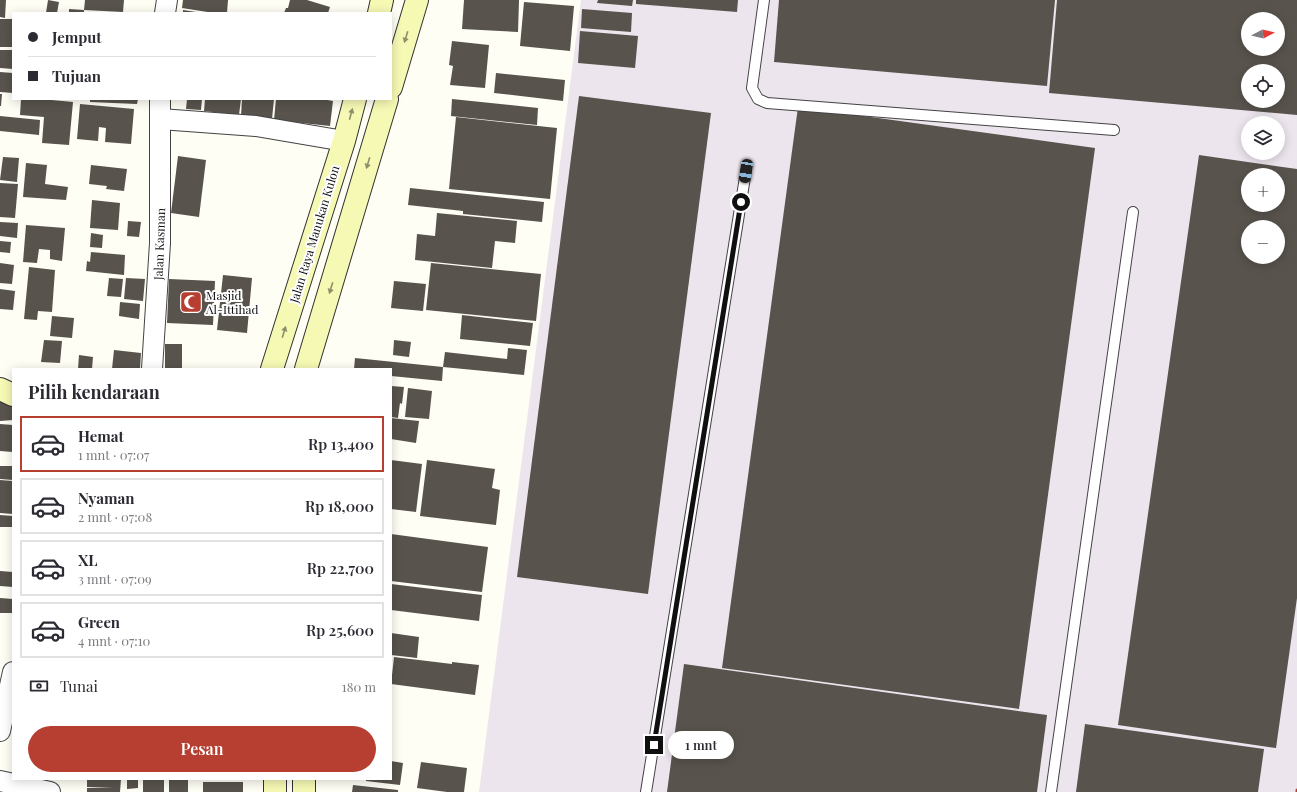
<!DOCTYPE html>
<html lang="id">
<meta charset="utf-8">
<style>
body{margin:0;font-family:"Playfair Display",serif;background:#f2f2f3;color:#2b2b33;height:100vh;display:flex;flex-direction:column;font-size:15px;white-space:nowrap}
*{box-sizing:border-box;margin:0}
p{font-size:13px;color:#7c7c81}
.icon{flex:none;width:22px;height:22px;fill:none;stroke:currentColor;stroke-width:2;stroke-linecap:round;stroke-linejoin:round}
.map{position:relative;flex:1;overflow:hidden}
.details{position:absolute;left:12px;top:368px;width:380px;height:412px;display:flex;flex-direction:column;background:#fff;border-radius:0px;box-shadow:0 2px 10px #0003}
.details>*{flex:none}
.banner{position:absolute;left:12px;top:12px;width:380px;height:88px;border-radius:0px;box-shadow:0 2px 10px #0003;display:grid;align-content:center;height:88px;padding:0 16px;background:#fff}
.needle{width:26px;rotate:83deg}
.fabs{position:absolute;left:1241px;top:12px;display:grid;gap:8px}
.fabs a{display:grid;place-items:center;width:44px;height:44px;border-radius:50%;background:#fff;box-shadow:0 2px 10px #0003;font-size:20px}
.end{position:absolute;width:18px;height:18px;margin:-9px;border:5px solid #101010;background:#fff;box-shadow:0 0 0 2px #fff}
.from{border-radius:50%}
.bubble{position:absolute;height:28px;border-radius:14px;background:#fff;box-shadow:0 2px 10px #0003;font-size:13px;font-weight:600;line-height:28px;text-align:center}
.car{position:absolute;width:12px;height:24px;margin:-12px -6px;border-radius:5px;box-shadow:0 0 3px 1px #0007;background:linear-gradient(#222 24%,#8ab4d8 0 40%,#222 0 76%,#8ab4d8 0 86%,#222 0)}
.banner b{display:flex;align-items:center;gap:14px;height:38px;font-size:15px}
.banner b+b{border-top:1px solid #e1e1e2}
.banner i{width:10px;height:10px;background:#2b2b33}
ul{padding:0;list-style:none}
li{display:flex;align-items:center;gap:12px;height:56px;margin:0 8px 6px;padding:0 8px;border:2px solid #e1e1e2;border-radius:0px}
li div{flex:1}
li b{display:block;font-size:15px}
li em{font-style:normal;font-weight:600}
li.active{border-color:#b63f32}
li>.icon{width:36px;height:36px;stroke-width:1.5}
h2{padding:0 16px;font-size:18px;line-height:48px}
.pay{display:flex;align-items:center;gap:10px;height:44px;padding:0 16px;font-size:15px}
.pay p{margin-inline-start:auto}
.button{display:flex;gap:8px;margin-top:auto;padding:8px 16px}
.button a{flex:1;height:46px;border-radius:24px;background:#b63f32;color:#fff;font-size:16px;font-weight:600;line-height:46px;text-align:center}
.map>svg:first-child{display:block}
.industrial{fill:#ede5ed;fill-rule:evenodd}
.building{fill:#58534d;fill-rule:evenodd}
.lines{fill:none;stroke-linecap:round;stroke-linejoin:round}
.lane-casing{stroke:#434343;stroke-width:12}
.street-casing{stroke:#434343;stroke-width:22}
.secondary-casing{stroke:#323232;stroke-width:24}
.lane{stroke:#fff;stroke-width:10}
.street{stroke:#fff;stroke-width:20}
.secondary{stroke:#f6f9b4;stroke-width:22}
.rail{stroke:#b63f32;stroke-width:3}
.oneway{fill:#8e906a}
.route{stroke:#101010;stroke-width:5}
.labels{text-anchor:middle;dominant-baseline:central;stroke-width:4;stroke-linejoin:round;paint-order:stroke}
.street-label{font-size:12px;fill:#101010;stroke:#fff}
.poi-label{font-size:12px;fill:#101010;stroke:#fff;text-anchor:start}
</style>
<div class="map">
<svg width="1297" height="792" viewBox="0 0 1297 792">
<rect width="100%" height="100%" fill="#fefef4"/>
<!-- industrial -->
<path class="industrial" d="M581,0H1297V792H479ZM1248,19H1278V49H1248ZM1248,71H1278V101H1248ZM1248,123H1278V153H1248ZM1248,175H1278V205H1248ZM1248,227H1278V257H1248Z"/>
<!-- building -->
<g class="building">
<path d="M0,0H6L5,18L0,17Z"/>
<path d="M48,0L59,2L57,13H46Z"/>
<path d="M85,0H124L123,12L84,10Z"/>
<path d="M183,0H228L227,13H214L182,8Z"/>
<path d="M290,0H307L330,7L328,13H284L286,8H288Z"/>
<path d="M464,0H519L518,32L462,29Z"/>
<path d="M598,0H633L632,6L597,3Z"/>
<path d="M636,0H738L737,12L636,4Z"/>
<path d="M779,0H1055L1047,86L774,62Z"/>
<path d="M1057,0H1297V115L1049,93ZM1248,19H1278V49H1248ZM1248,71H1278V101H1248Z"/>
<path d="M524,2L574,6L570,51L520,46Z"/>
<path d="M69,9L84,10V13H69Z"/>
<path d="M582,9L632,13L631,32L581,28Z"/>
<path d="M183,10L196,12V13H183Z"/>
<rect x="0" y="19" width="13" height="28"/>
<path d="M580,31L638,36L635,68L578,63Z"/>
<path d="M452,41L489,45L485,88L450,85L453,66L449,65Z"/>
<path d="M0,50H13V69L0,68Z"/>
<path d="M0,72L13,73V93L0,92Z"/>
<path d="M496,73L565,80L563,101L494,93Z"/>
<path d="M0,94H2L1,106H0Z"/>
<path d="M579,96L711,113L648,594L517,577Z"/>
<path d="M21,99H41L73,102L69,145L42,143L44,117L20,115Z"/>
<path d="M90,99H138L137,104L90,102Z"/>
<path d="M187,99H202L201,110L186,109Z"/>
<path d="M205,99H241L239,115L204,111Z"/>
<path d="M242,99H274L272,119L241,116Z"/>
<path d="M276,99H322L333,101L330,126L274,120Z"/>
<path d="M452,99L538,108L537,125L451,116Z"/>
<path d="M80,104L134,109L131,144L105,142L106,128L99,127L98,141L77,139Z"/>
<path d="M798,107L1095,148L1019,709L722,668Z"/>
<path d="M0,116L40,120L39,135L0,131Z"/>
<path d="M456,117L557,128L550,199L449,189Z"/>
<path d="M1199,155L1297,169V598L1276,748L1118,725ZM1248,175H1278V205H1248ZM1248,227H1278V257H1248Z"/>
<path d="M178,156L206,160L199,217L171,213Z"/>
<path d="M3,157L19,158L17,182L0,180Z"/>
<path d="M26,163L47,165L45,184L68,187L66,200L23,197Z"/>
<path d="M91,165L127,169L124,191L106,189L107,186L89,184Z"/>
<path d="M0,183L18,184L15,218L0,217Z"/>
<path d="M410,188L544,202L542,222L463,214V211L408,205Z"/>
<path d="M92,200L120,203L118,230L90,228Z"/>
<path d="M437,213L517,221L515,243L495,241L492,268L415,260L417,234L435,236Z"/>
<path d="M128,221L141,222L139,237L127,236Z"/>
<path d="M0,222L18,223L17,238L0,236Z"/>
<path d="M26,225L65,228L62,261L50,259V250L39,249L37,263L23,262Z"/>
<path d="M91,233L103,235L102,248L90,247Z"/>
<path d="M0,241L11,242L10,253L0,252Z"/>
<path d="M91,252L125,255L124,275L86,271L87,261L90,262Z"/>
<path d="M0,263L14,265L12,284L0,283Z"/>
<path d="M431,263L541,274L536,321L426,310Z"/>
<path d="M29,267L55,270L52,312L38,311L37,320L24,319Z"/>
<path d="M223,275L252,278L247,333L217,330Z"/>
<path d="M109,278L123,279L121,297L107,296Z"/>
<path d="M126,278L145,279L143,301L124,299Z"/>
<path d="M169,279L215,281L213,325L167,323Z"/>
<path d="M394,281L426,284L423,311L391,308Z"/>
<path d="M0,289L15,291L13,310L0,309Z"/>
<path d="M120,302L140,304L139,319L119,316Z"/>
<path d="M462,315L533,323L530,346L460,339Z"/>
<path d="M52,316L74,318L72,338L50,336Z"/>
<path d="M44,340L62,341L60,363L41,362Z"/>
<path d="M394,340L411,342L409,357L393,355Z"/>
<rect x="165" y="344" width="17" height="25"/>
<path d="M508,348L527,350L524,375L443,367L445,352L507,359Z"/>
<path d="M114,350L141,353L140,369H112Z"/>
<path d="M79,355L93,357L92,369H78Z"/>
<path d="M355,358L443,367L442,381L391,376V369H354Z"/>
<path d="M391,386L404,387L402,404L400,403L398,418L391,417Z"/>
<path d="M408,388L432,391L429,419L405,417Z"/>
<path d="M13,401V420L0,421V402Z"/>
<path d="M391,418L419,421L416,443L391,439Z"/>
<path d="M0,424L13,425V452L0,451Z"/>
<path d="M391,460L422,464L416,512L391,509Z"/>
<path d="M427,460L495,469L492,488L500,490L496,525L420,516Z"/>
<path d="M0,466H13V480L0,479Z"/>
<path d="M0,480L13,481V514L0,513Z"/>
<path d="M0,515L13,516V527H0Z"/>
<path d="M391,534L488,547L482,592L391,581Z"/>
<path d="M0,571L13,572V587L0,586Z"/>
<path d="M391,584L482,595L479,621L391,610Z"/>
<path d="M0,598L13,599V613H0Z"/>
<path d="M391,633L419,637L417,658L391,655Z"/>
<path d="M394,657L452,664V662L479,665L475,695L391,684Z"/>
<path d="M684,664L1047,715L1037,792H667Z"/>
<path d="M1085,724L1264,749L1258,792H1076Z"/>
<path d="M391,761L403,763L400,785L366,781V779H391Z"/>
<path d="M421,762L467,768L464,792H447L417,788Z"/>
<path d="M87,779H121L120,792H87V788H113L87,787Z"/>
<path d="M127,779H138V788L127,789Z"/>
<rect x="143" y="779" width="21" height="13"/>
<rect x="169" y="779" width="19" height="13"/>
<rect x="203" y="782" width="40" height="10"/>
<path d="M353,785L398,790V792H352Z"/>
</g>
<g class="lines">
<!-- lane casing -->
<g class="lane-casing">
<g id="lane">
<path d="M764,0L752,88L758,99L767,103L1114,130"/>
<path d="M646,792L746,171"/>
<path d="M1051,792L1133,212"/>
</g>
</g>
<!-- street casing -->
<g class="street-casing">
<g id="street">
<path d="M165,13L167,0"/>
<path d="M160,119L256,126L344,141"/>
<path d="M152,369L160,243V99"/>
<path d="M0,731L13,672"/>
<path d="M0,781L50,792"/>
</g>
</g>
<!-- secondary casing -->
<g class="secondary-casing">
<g id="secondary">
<path d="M379,13L382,0"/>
<path d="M391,87L417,0"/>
<path d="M272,369L344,141L355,99"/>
<path d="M306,369L387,99"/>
<path d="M0,389L13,395"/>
<path d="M275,779V792"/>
<path d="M304,779V792"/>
</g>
</g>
<!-- lane -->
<use href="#lane" class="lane"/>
<!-- street -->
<use href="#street" class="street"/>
<!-- secondary -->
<use href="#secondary" class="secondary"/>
<!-- rail -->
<path class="rail" d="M1297,792V790"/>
</g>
<!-- one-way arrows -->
<defs><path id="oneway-solid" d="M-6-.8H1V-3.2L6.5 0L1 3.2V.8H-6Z"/></defs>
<g class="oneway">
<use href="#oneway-solid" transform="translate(406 37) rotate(107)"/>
<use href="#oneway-solid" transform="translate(351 114) rotate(-75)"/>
<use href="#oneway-solid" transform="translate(368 163) rotate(107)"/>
<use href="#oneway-solid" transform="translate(331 288) rotate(107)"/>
<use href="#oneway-solid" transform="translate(284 332) rotate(-73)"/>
</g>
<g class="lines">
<!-- route -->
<path class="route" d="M654,745L741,202"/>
</g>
<!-- icons -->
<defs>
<g id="mosque-square" transform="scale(1.15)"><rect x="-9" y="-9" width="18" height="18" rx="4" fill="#b63f32" stroke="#fff"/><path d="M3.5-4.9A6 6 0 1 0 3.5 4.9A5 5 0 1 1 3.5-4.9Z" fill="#fff"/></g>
</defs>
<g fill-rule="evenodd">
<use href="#mosque-square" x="191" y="302"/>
</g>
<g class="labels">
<!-- street labels -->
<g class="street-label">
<text transform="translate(314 234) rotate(-73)">Jalan Raya Manukan Kulon</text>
<text transform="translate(159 244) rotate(-88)">Jalan Kasman</text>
</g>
<!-- poi labels -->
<g class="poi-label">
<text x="206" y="295">Masjid<tspan x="206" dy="14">Al-Ittihad</tspan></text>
</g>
</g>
</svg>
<div class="fabs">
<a><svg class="needle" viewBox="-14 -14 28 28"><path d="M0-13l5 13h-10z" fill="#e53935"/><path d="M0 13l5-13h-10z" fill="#7c7c81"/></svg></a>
<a><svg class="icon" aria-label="locate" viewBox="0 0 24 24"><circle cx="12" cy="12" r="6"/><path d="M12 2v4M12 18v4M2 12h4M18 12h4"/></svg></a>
<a><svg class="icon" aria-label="layers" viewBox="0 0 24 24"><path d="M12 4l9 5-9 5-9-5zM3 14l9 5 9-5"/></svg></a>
<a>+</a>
<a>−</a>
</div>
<i class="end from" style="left:741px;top:202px"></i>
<i class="end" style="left:654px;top:745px"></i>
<div class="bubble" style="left:668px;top:731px;width:66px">1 mnt</div>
<i class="car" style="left:746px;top:171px;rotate:189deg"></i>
<div class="banner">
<b><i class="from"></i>Jemput</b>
<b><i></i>Tujuan</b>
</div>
<section class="details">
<h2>Pilih kendaraan</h2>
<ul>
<li class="active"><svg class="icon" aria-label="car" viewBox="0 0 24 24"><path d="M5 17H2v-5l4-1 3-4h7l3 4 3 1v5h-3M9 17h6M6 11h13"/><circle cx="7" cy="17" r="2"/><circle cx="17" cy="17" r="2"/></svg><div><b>Hemat</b><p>1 mnt · 07:07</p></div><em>Rp 13,400</em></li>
<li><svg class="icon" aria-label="car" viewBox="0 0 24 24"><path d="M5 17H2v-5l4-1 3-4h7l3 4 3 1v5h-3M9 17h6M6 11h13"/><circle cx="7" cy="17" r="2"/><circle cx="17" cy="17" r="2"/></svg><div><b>Nyaman</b><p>2 mnt · 07:08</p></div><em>Rp 18,000</em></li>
<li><svg class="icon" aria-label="car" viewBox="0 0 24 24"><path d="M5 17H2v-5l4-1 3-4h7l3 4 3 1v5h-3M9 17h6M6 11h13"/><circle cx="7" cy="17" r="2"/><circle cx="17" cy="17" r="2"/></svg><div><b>XL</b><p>3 mnt · 07:09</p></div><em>Rp 22,700</em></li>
<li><svg class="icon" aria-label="car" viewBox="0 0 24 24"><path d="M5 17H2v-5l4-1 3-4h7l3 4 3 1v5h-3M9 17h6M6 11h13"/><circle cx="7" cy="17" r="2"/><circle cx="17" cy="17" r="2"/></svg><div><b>Green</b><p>4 mnt · 07:10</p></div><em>Rp 25,600</em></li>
</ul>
<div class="pay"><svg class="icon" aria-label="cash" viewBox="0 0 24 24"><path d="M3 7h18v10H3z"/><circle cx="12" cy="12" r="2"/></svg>Tunai<p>180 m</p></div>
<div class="button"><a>Pesan</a></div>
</section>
</div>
